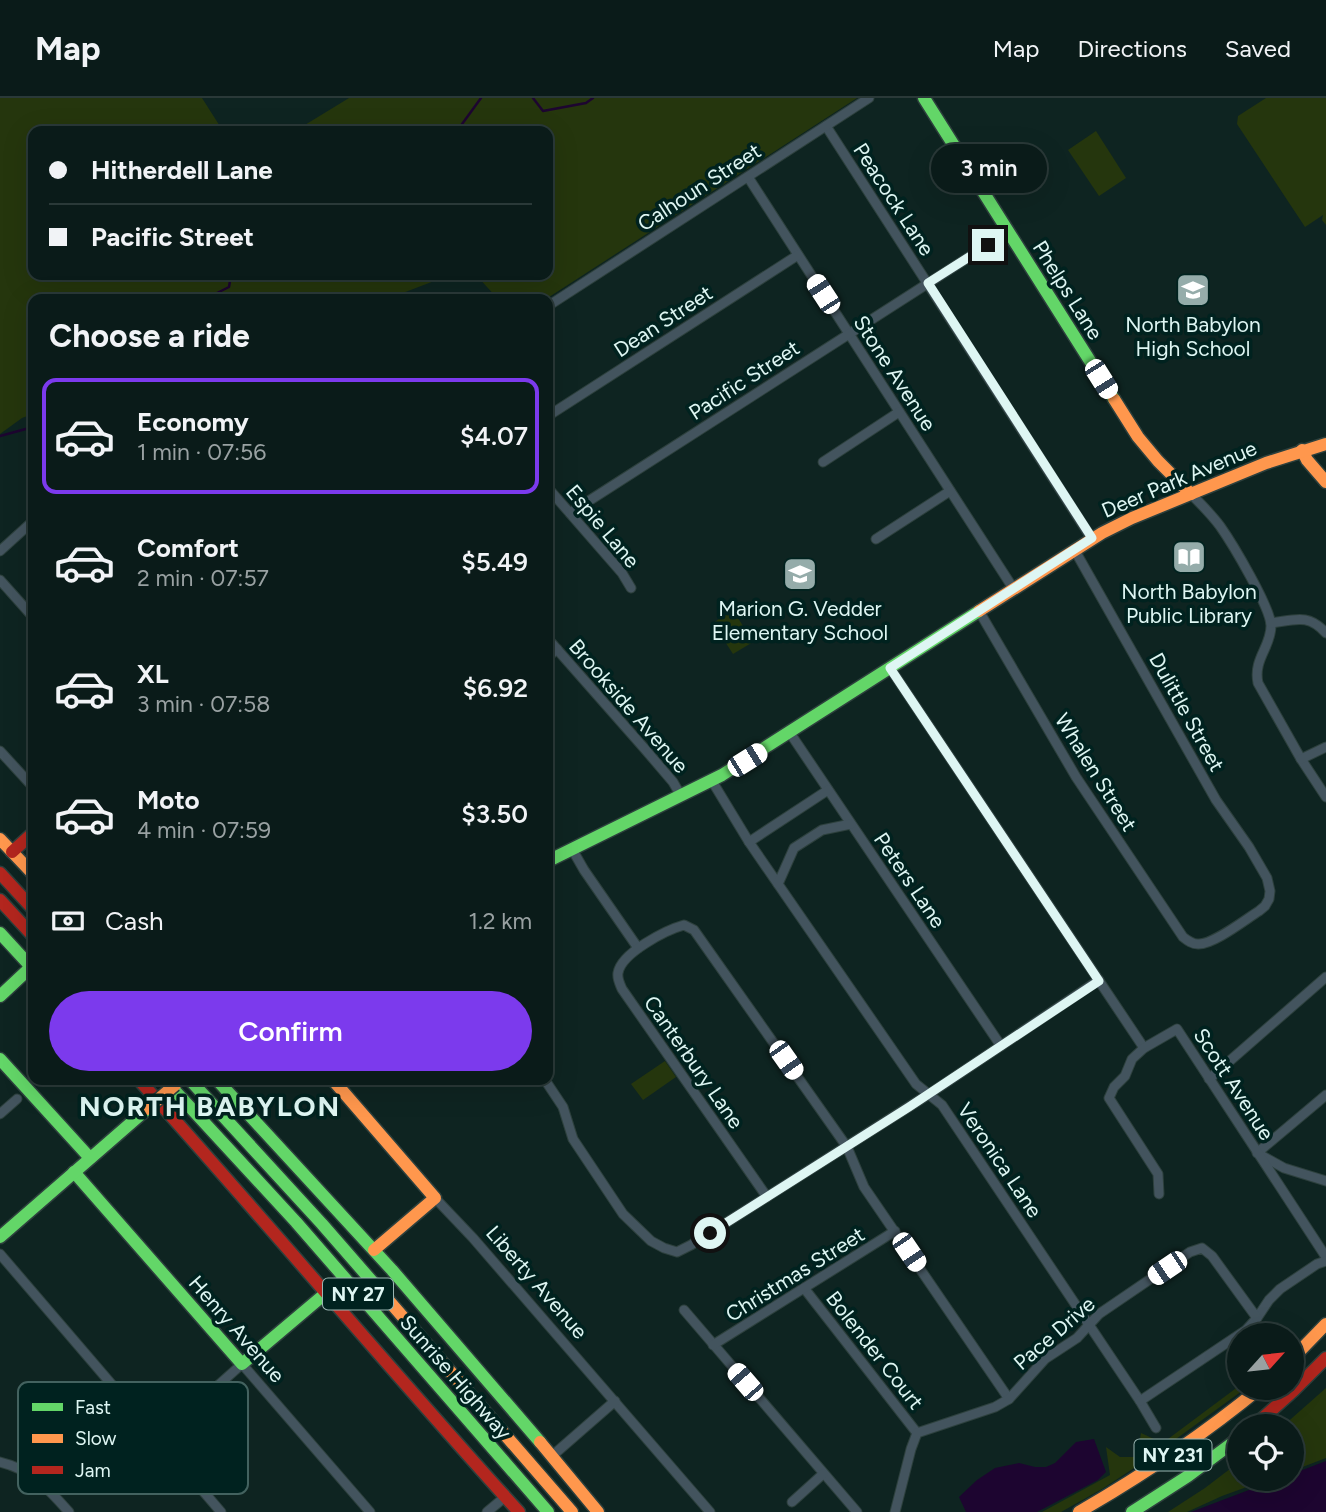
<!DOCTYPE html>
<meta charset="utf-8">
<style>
body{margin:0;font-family:Figtree,sans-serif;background:#182826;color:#f1f3f6;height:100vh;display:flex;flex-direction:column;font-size:26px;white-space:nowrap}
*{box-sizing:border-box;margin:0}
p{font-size:23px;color:#99a1a2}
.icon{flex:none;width:38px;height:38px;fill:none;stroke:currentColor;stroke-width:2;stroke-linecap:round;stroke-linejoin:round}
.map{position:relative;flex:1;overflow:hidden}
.sheet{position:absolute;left:28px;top:196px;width:525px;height:791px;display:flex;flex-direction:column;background:#0a1b19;border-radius:14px;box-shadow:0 7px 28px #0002,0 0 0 2px #2a3938}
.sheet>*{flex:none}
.top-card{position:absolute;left:28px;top:28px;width:525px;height:154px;border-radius:14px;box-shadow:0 7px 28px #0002,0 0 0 2px #2a3938;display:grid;align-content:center;height:154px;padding:0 21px;background:#0a1b19}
.needle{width:46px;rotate:63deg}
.controls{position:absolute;left:1227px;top:1225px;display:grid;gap:14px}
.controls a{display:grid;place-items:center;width:77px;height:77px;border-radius:50%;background:#0a1b19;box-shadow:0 7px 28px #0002,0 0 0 2px #2a3938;font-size:35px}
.end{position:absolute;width:32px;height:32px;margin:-16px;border:9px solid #def6f3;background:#111;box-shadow:0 0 0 4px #111}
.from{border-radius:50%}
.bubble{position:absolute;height:49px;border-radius:24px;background:#0a1b19;box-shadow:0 7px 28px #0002,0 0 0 2px #2a3938;font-size:23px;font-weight:600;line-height:49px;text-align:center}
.car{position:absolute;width:21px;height:42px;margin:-21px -10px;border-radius:9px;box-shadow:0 0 5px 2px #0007;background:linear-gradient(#fff 24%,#345 0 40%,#fff 0 76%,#345 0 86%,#fff 0)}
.top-card b{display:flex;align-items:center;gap:24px;height:66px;font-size:26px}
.top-card b+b{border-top:2px solid #2a3938}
.top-card i{width:18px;height:18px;background:#f1f3f6}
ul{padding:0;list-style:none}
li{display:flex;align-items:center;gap:21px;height:116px;margin:0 14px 10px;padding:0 7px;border:4px solid transparent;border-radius:14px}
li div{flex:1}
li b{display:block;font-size:26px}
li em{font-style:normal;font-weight:600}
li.active{border-color:#7c3aed}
li>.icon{width:63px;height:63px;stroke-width:1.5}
h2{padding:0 21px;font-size:32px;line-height:84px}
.pay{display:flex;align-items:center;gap:18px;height:77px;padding:0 21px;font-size:26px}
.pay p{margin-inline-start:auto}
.action{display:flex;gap:14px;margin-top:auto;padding:14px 21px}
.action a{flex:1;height:80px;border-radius:42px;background:#7c3aed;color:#fff;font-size:28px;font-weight:600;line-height:80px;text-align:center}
header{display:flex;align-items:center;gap:42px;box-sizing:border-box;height:98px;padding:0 35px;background:#0a1b19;border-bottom:2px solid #2a3938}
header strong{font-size:33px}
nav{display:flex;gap:38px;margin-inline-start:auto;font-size:24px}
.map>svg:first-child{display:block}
.green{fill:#25360d}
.water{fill:#1d0530}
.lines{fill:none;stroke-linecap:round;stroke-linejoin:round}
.stream{stroke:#1d0530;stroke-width:2.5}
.street-casing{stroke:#2d403d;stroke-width:11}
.fast-casing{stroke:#2d403d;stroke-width:15}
.slow-casing{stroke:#2d403d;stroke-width:15}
.jam-casing{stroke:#2d403d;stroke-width:15}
.street{stroke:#43545e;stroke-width:9}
.fast{stroke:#63d668;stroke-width:12}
.slow{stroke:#ff974d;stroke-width:12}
.jam{stroke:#b3261e;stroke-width:12}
.slow-bridge-casing{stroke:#2d403d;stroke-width:15;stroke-linecap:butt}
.slow-bridge{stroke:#ff974d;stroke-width:12}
.route{stroke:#def6f3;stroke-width:9}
.labels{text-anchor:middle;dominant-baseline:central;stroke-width:7;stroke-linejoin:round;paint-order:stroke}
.shield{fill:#00221f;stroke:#9bb6b3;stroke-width:2}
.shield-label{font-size:19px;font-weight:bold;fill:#def6f3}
.street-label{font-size:21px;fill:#def6f3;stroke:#00221f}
.poi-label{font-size:21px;fill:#def6f3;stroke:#00221f}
.district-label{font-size:28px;font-weight:bold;letter-spacing:2px;fill:#def6f3;stroke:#00221f}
.key{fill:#00221f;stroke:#43625f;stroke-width:2}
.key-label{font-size:19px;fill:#def6f3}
</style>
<header>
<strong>Map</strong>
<nav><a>Map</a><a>Directions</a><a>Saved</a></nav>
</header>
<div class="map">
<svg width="1326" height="1414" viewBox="0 0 1326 1414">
<rect width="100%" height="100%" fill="#0e2421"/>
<!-- green -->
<g class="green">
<path d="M0,0H202L223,33H33V177H450L387,201H33V316L22,320L0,336Z"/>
<path d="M349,0H857L546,201H498L476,177H548V33H295Z"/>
<path d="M1266,0H1326V127L1322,122L1323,117L1305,129L1237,26L1238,18Z"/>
<path d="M1096,33L1126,80L1099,98L1068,52Z"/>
<path d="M733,512L753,544L733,556L713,525Z"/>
<path d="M665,963L676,979L643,1002L631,986Z"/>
<path d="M1239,1288V1290H1246L1154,1357L1102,1391L1061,1414H1042L1110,1377L1106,1349L1120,1359H1137L1141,1335L1154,1341H1168Z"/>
<path d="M1326,1290V1360L1292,1373V1328H1283Z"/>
<path d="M1239,1364V1381H1269L1222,1398L1187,1414H1168L1205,1390Z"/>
</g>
<!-- water -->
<g class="water">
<path d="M1094,1341L1106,1374L1098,1382L1037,1414H966L959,1399L977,1382L995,1370L1019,1365L1035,1369H1046L1055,1365L1076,1344Z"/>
<path d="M1326,1363V1414H1191L1278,1381H1292V1376Z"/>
</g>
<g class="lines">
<!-- stream -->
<g class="stream">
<path d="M533,0L543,13L586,5L593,0"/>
<path d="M457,33L481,0"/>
<path d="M205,201L229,189L231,177"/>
<path d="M0,338L33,329"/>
</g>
<!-- street casing -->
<g class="street-casing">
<g id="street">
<path d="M826,28L1092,441"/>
<path d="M748,79L1013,490"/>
<path d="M548,208L869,0"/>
<path d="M548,318L798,157"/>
<path d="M823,364L899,314"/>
<path d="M548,390L622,475L631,490"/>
<path d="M1191,396C1201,406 1211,416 1220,428C1232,445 1271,510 1271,528C1271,549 1253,561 1258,585L1301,661L1326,699"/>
<path d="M570,415L1008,134"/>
<path d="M876,441L950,393"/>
<path d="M0,453L33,423"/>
<path d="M0,482L33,519"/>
<path d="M979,513L1076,679L1183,839C1188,843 1192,846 1198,846C1213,847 1246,821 1259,813L1265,808L1269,801L1270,793L1267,780L1249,749L1216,702L1074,451"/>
<path d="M1271,525C1295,522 1308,515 1326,535"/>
<path d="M548,541L644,650L673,684L681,698"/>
<path d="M548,559L557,551"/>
<path d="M890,570L1144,950"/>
<path d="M790,635L1001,948"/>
<path d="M0,653L33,689"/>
<path d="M1301,661L1326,649"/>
<path d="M712,683L749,744L916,986L942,1007L1140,1303L1156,1330"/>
<path d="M749,744L828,692"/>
<path d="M572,751L584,772L638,850"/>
<path d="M778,786L794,750L822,732L851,726"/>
<path d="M1209,981L1326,879"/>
<path d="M545,982L563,1009L573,1041L623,1116L651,1143L664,1150L677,1154L691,1147L929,996L1099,882"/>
<path d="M1326,997L1257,1055L1284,1070L1326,1083"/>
<path d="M0,1016L17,1001"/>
<path d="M1159,1096L1158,1076L1109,1000L1114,989L1125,978L1132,961L1144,950L1177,931L1326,1159"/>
<path d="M767,1099L622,891C620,886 617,881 618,875C621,855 666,832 684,827L694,832L847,1049L864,1089L1009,1301"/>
<path d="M435,1100L473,1140L710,1414"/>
<path d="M0,1156L221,1414"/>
<path d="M804,1190L917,1335"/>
<path d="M684,1212L857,1414"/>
<path d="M713,1247L895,1133"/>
<path d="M1140,1303L1246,1232L1257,1220L1269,1202L1280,1191L1317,1166L1326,1163"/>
<path d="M158,1341L242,1266L370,1414"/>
<path d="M552,1358L615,1303"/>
<path d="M0,1364C33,1372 47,1390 69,1414"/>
<path d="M792,1404L823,1376"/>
<path d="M487,1414L505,1399"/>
<path d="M895,1414L911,1351L917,1335L995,1309L1009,1301L1045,1261L1077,1240L1099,1216L1190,1154L1202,1150L1212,1158L1257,1220"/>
</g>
</g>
<!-- fast casing -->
<g class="fast-casing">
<g id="fast">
<path d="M924,0L1114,301"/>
<path d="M548,763L722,677L979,513"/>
<path d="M0,835L33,871"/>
<path d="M0,898L31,869"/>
<path d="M0,961L90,1060"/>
<path d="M165,982L296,1124L548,1414"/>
<path d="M190,982L322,1126L383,1196"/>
<path d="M217,982L392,1172L540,1344"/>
<path d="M74,1074L242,1266L326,1195"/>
<path d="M0,1139L147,1011"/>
<path d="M1132,1414L1188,1378L1239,1340"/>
</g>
</g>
<!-- slow casing -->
<g class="slow-casing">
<g id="slow">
<path d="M1114,301L1138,339L1158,363L1191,396"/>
<path d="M1302,352L1307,362L1326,384"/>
<path d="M979,513L1102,435L1132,420L1266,365L1326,346"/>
<path d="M0,741L33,776"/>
<path d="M333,982L435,1100L374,1152"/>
<path d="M383,1196L572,1414"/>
<path d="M1292,1261L1326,1226"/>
<path d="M540,1344L598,1414"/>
<path d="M1079,1414C1143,1377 1203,1337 1260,1290"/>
</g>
</g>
<!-- jam casing -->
<g class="jam-casing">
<g id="jam">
<path d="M12,754L33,735"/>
<path d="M0,775L33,811"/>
<path d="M0,802L33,838"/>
<path d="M139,982C267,1124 390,1272 519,1414"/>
<path d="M1254,1328L1293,1293L1326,1260"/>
</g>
</g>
<!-- street -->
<use href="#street" class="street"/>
<!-- fast -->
<use href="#fast" class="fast"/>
<!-- slow -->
<use href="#slow" class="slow"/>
<!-- jam -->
<use href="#jam" class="jam"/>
<!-- slow-bridge casing -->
<g class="slow-bridge-casing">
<path id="slow-bridge" d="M147,1011L175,987"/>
</g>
<!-- slow-bridge -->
<use href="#slow-bridge" class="slow-bridge"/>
</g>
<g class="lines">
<!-- route -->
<path class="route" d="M710,1135L909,1009L1099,883L890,570L1092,440L928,185L988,147"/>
</g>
<!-- icons -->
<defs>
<g id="school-square" transform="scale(1.75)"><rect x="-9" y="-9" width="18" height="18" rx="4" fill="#95acaa" stroke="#00221f"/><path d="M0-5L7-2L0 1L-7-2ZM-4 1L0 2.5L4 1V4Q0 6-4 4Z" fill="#fff"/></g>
<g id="library-square" transform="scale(1.75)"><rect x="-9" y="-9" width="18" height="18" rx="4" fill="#95acaa" stroke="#00221f"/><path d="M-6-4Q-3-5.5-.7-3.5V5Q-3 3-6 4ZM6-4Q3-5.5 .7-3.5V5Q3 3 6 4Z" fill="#fff"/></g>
</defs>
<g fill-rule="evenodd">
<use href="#school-square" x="1193" y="192"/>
<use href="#library-square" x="1189" y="459"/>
<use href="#school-square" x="800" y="476"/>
</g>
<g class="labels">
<!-- shield labels -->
<g class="shield">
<rect x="323" y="1180.5" width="70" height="31" rx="5"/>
<rect x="1134.5" y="1341.5" width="77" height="31" rx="5"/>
</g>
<g class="shield-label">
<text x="358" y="1196">NY 27</text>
<text x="1173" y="1357">NY 231</text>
</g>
<!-- street labels -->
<g class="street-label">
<text transform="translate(699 89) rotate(-33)">Calhoun Street</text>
<text transform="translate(894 101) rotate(57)">Peacock Lane</text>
<text transform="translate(1068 192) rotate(58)">Phelps Lane</text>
<text transform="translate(663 223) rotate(-33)">Dean Street</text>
<text transform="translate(895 275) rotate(57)">Stone Avenue</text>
<text transform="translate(744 282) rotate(-33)">Pacific Street</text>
<text transform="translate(1179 381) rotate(-23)">Deer Park Avenue</text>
<text transform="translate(603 428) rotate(50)">Espie Lane</text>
<text transform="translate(629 608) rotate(49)">Brookside Avenue</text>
<text transform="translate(1187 614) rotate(61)">Dulittle Street</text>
<text transform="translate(1096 674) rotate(58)">Whalen Street</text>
<text transform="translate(910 782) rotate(56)">Peters Lane</text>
<text transform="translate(694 964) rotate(55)">Canterbury Lane</text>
<text transform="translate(1234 986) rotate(57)">Scott Avenue</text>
<text transform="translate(1000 1062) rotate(56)">Veronica Lane</text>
<text transform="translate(795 1176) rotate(-32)">Christmas Street</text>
<text transform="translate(537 1184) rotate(49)">Liberty Avenue</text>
<text transform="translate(237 1231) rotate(49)">Henry Avenue</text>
<text transform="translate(1054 1235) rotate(-41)">Pace Drive</text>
<text transform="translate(875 1252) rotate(52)">Bolender Court</text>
<text transform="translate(456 1279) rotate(49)">Sunrise Highway</text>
</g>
<!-- poi labels -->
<g class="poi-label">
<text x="1193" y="226">North Babylon<tspan x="1193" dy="24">High School</tspan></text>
<text x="1189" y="493">North Babylon<tspan x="1189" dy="24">Public Library</tspan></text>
<text x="800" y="510">Marion G. Vedder<tspan x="800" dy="24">Elementary School</tspan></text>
</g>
<!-- district labels -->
<g class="district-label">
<text x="210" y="1008">NORTH BABYLON</text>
</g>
</g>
<!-- legend -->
<rect x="18" y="1284" width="230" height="112" rx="10" class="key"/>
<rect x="32" y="1305" width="31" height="8" fill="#63d668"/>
<rect x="32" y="1336" width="31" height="9" fill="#ff974d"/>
<rect x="32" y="1368" width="31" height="8" fill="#b3261e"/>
<g class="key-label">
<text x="75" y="1316">Fast</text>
<text x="75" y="1347">Slow</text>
<text x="75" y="1379">Jam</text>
</g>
</svg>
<div class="controls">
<a><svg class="needle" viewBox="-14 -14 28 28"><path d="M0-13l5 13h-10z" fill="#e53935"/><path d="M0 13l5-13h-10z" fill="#99a1a2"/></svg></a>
<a><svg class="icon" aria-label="locate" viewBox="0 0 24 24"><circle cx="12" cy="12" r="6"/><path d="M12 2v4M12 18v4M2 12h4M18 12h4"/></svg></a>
</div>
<i class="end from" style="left:710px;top:1135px"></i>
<i class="end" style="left:988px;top:147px"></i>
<div class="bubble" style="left:931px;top:46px;width:116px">3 min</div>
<i class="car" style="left:823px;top:196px;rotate:327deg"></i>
<i class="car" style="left:1101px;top:281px;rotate:148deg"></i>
<i class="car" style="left:747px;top:662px;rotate:58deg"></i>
<i class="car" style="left:786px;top:962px;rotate:145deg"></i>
<i class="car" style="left:909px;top:1154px;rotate:146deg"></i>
<i class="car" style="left:1167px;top:1170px;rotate:236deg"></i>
<i class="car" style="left:745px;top:1284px;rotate:319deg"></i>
<div class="top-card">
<b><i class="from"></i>Hitherdell Lane</b>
<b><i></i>Pacific Street</b>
</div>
<section class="sheet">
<h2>Choose a ride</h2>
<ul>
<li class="active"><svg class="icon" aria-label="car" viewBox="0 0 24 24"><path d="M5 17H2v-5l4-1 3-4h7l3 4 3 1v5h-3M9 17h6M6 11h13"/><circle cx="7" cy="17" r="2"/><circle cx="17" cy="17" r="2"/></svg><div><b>Economy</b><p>1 min · 07:56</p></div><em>$4.07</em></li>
<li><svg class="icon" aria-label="car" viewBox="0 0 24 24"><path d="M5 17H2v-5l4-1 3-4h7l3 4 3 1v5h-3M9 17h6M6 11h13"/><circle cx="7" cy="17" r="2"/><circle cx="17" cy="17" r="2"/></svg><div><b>Comfort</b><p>2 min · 07:57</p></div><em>$5.49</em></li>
<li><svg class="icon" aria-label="car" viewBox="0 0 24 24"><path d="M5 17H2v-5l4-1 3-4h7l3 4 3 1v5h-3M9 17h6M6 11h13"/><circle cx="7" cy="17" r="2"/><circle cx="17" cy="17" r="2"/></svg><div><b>XL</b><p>3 min · 07:58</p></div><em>$6.92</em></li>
<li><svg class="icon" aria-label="car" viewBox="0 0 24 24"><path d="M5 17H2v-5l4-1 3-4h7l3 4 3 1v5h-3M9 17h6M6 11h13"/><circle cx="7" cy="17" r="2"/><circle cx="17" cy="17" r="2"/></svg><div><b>Moto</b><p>4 min · 07:59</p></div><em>$3.50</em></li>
</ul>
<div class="pay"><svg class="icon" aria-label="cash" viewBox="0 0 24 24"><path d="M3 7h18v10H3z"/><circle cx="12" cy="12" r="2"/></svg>Cash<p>1.2 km</p></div>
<div class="action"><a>Confirm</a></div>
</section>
</div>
